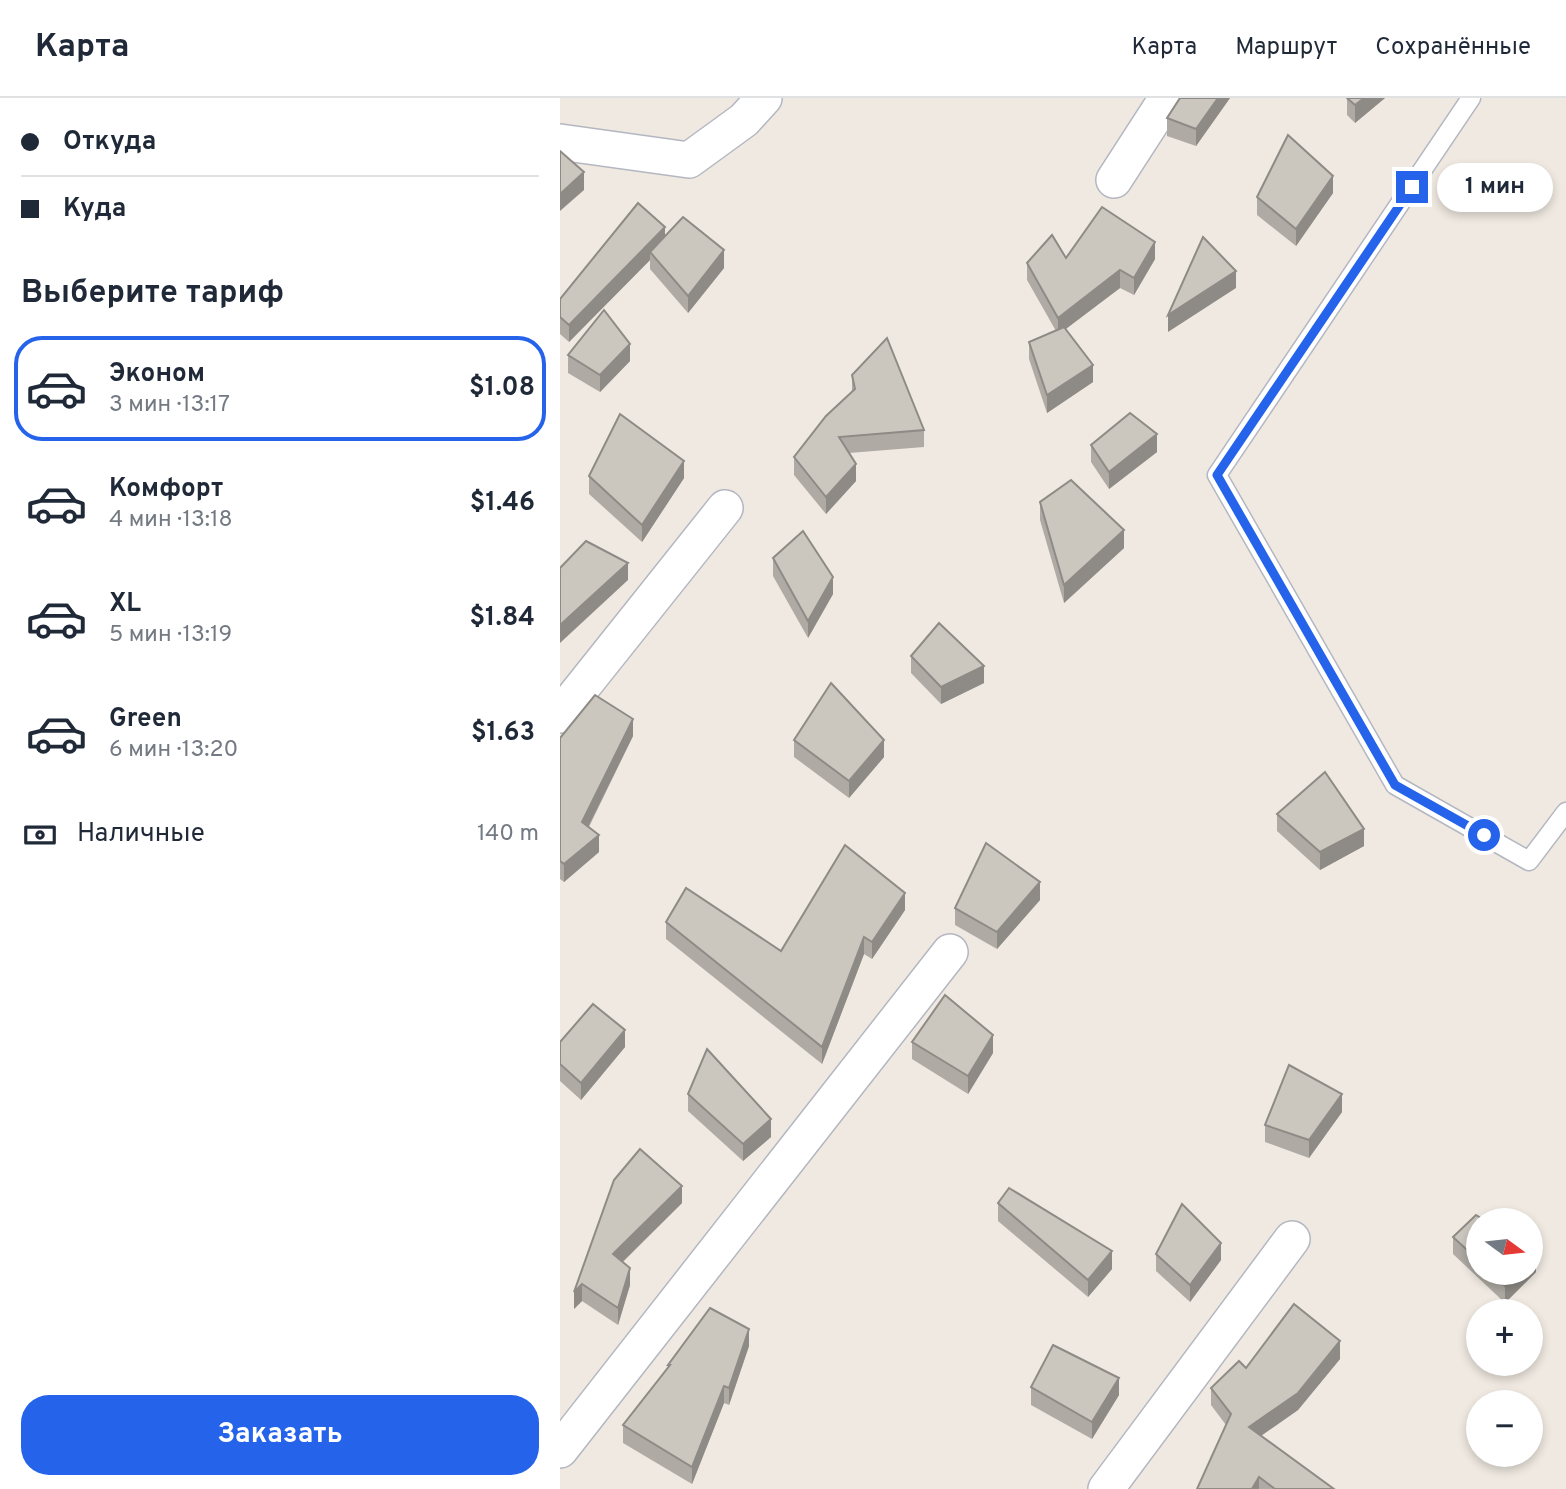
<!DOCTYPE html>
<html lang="ru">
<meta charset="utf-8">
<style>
body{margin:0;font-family:Overpass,sans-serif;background:#f2f2f3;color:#1f2937;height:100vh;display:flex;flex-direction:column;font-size:26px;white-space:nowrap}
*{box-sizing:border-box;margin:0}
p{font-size:23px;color:#747a83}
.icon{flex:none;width:38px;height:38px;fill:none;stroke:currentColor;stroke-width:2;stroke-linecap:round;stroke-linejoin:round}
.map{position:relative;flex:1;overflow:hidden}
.drawer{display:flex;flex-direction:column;background:#fff;width:560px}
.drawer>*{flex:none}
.hud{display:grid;align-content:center;height:154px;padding:0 21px;background:#fff}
.needle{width:46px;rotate:105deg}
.buttons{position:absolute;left:906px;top:1110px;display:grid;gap:14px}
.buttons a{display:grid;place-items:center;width:77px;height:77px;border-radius:50%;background:#fff;box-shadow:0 4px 10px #0003;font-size:35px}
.end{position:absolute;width:32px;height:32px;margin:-16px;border:9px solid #2563eb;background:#fff;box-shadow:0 0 0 4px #fff}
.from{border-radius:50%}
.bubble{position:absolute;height:49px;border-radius:24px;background:#fff;box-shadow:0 4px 10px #0003;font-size:23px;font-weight:700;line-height:49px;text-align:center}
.hud b{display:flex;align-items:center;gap:24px;height:66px;font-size:26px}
.hud b+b{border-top:2px solid #e0e1e3}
.hud i{width:18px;height:18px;background:#1f2937}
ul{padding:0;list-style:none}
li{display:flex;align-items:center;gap:21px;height:105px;margin:0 14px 10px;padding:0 7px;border:4px solid transparent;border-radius:28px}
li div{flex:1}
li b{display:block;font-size:26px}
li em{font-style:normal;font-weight:700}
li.current{border-color:#2563eb}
li>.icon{width:63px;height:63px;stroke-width:1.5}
h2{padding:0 21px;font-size:32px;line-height:84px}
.pay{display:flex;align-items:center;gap:18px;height:77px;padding:0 21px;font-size:26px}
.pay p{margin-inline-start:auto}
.button{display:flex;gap:14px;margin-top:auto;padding:14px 21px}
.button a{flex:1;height:80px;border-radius:28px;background:#2563eb;color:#fff;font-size:28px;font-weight:700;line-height:80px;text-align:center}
header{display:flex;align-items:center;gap:42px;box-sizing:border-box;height:98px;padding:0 35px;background:#fff;border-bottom:2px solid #e0e1e3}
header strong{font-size:33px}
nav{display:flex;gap:38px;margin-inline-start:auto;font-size:24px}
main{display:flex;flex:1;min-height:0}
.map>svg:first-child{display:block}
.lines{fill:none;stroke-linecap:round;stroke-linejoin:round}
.service-casing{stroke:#b4b7c1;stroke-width:21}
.minor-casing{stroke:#b4b7c1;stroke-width:38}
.service{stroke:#fff;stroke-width:18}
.minor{stroke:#fff;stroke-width:35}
.wall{fill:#afaba4}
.shaded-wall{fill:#8e8b86}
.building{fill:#cbc7bf;stroke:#8e8b86;stroke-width:2}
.route{stroke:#2563eb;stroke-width:9}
</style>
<header>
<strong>Карта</strong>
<nav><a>Карта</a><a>Маршрут</a><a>Сохранённые</a></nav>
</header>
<main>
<section class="drawer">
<div class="hud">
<b><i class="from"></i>Откуда</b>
<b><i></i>Куда</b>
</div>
<h2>Выберите тариф</h2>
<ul>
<li class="current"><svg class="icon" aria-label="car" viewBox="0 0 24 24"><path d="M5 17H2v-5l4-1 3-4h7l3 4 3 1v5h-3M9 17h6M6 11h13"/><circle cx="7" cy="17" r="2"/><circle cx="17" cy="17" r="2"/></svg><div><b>Эконом</b><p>3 мин · 13:17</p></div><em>$1.08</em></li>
<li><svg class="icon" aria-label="car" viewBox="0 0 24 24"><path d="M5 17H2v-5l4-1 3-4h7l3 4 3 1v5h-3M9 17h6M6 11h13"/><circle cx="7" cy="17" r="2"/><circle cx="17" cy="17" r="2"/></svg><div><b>Комфорт</b><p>4 мин · 13:18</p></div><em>$1.46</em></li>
<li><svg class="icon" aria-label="car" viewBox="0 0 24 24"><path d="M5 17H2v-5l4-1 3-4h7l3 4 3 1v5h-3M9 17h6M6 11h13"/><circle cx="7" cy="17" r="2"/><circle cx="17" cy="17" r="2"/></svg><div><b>XL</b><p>5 мин · 13:19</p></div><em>$1.84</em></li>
<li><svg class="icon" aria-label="car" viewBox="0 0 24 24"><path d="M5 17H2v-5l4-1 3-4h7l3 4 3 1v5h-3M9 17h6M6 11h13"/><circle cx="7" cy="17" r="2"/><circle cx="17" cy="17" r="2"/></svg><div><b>Green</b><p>6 мин · 13:20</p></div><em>$1.63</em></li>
</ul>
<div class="pay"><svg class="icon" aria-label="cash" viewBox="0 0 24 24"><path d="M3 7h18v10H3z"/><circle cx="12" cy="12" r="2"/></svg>Наличные<p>140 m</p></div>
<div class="button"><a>Заказать</a></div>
</section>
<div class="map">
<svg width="1006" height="1391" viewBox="0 0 1006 1391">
<rect width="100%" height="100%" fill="#efe9e1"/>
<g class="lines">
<!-- service casing -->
<g class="service-casing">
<path id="service" d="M911,0L657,377L835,687L969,763L1006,714"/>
</g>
<!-- minor casing -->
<g class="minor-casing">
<g id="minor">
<path d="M0,44L129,62L184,22L204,0"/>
<path d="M554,82L607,0"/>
<path d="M0,617L165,410"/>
<path d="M0,1352L390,854"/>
<path d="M546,1391L732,1141"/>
</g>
</g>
<!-- service -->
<use href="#service" class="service"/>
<!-- minor -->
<use href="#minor" class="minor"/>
</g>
<!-- wall -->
<g class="wall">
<path d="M620,0H670L636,48L607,38V20Z"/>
<path d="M787,0H825L795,25L787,17Z"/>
<path d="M773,95L736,148L697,117V99Z"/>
<path d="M105,138L164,170L128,215L90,171V162L9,244L0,236V201Z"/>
<path d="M506,160L595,161L574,197L560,190L505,231L533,284L487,315L469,261V244L496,233L467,182V165Z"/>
<path d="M8,257L70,263L40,294L8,275Z"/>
<path d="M292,277L364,332V349L289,355L296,383L266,416L234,377V359L292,294Z"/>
<path d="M531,347L597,354L549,391L531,364Z"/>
<path d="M29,378L124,380L82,444L29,396Z"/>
<path d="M480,404L564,450L504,505L480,422Z"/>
<path d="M213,460L273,496L248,540L213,478Z"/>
<path d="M351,558L424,585L381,606L351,575Z"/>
<path d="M73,638L29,729L39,754L4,784L0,781V640Z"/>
<path d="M234,642L324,659L289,700L234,659Z"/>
<path d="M717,716L804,748L760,772L717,733Z"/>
<path d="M480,802L437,851L395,827V810Z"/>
<path d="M345,812L312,861L304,856L262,966L106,841V824L221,853Z"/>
<path d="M0,944L65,949L21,1002L0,983Z"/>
<path d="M352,944L433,955L408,996L352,961Z"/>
<path d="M128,996L211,1039L183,1063L128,1013Z"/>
<path d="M782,1014L749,1060L705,1044V1027Z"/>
<path d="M54,1082L122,1105L63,1164L70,1187L58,1227L22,1203L14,1211Z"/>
<path d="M438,1105L552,1171L528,1199L438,1123Z"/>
<path d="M919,1122V1174H976L945,1205L893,1156V1139Z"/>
<path d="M596,1156L661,1162L630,1204L596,1173Z"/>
<path d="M189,1248L169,1307L164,1305L132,1386L63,1345V1327L108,1270V1267Z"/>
<path d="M780,1261L738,1312L701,1338L774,1391H637L666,1327L651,1307V1290L686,1270Z"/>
<path d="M471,1289L559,1297L532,1341L471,1307Z"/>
</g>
<!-- shaded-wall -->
<g class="shaded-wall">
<path d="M658,0H670L636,48V31Z"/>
<path d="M804,0H825L795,25V7Z"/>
<path d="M24,74V92L0,113V96Z"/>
<path d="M773,78V95L736,148V131Z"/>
<path d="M105,129V147L90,154V162L9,244V227Z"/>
<path d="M595,144V161L574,197V180Z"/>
<path d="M164,152V170L128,215V198Z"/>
<path d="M560,172V190L498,237V220Z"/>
<path d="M676,173V190L608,234V217Z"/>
<path d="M70,246V263L40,294V277Z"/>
<path d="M533,267V284L487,315V297Z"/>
<path d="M597,336V354L549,391V374Z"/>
<path d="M124,363V380L82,444V427Z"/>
<path d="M296,366V383L266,416V399Z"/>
<path d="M564,432V450L504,505V487Z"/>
<path d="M68,465V482L0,545V527Z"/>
<path d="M273,479V496L248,540V523Z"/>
<path d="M424,568V585L381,606V589Z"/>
<path d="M73,621V638L22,741V724Z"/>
<path d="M324,642V659L289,700V683Z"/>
<path d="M804,731V748L760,772V754Z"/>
<path d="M39,737V754L4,784V766Z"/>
<path d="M480,784V802L437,851V834Z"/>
<path d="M345,795V812L312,861V844Z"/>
<path d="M304,839V856L262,966V949Z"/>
<path d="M65,932V949L21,1002V985Z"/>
<path d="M433,937V955L408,996V978Z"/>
<path d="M782,996V1014L749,1060V1042Z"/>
<path d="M211,1021V1039L183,1063V1046Z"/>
<path d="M122,1088V1105L53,1173V1156Z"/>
<path d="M661,1145V1162L630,1204V1187Z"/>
<path d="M552,1153V1171L528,1199V1182Z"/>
<path d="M976,1157V1174L945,1205V1188L959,1174H971V1162Z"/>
<path d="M70,1170V1187L58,1227V1210Z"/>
<path d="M22,1186V1203L14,1211V1194Z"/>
<path d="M189,1231V1248L169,1307V1290Z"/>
<path d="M780,1243V1261L738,1312L689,1346V1329Z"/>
<path d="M559,1280V1297L532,1341V1324Z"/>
<path d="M164,1288V1305L132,1386V1369Z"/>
<path d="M699,1379V1391H692Z"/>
</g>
<!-- building -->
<g class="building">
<path d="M620,0H658L636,31L607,20Z"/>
<path d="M787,0H804L795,7Z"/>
<path d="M728,37L773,78L736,131L697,99Z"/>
<path d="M0,53L24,74L0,96Z"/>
<path d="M78,105L105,129L9,227L0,219V201Z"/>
<path d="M542,109L595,144L574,180L560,172L498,220L467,165L492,137L506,160Z"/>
<path d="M123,119L164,152L128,198L90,154Z"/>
<path d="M643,139L676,173L608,217Z"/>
<path d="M44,212L70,246L40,277L8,257Z"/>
<path d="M504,229L533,267L487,297L469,244Z"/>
<path d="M327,240L364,332L279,339L296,366L266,399L234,359L266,318L295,291L292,277Z"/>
<path d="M570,315L597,336L549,374L531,347Z"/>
<path d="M60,316L124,363L82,427L29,378Z"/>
<path d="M511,382L564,432L504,487L480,404Z"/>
<path d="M243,433L273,479L248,523L213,460Z"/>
<path d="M26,443L68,465L0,527V470Z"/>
<path d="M379,525L424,568L381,589L351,558Z"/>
<path d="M271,585L324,642L289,683L234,642Z"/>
<path d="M35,597L73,621L22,724L39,737L4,766L0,763V640Z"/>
<path d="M765,674L804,731L760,754L717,716Z"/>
<path d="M426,745L480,784L437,834L395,810Z"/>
<path d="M285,747L345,795L312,844L304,839L262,949L106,824L126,790L221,853Z"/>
<path d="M385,897L433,937L408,978L352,944Z"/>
<path d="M33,906L65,932L21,985L0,966V944Z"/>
<path d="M147,951L211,1021L183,1046L128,996Z"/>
<path d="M729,967L782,996L749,1042L705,1027Z"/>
<path d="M80,1051L122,1088L53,1156L70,1170L58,1210L22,1186L14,1194L54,1082Z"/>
<path d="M449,1090L552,1153L528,1182L438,1105Z"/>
<path d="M622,1106L661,1145L630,1187L596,1156Z"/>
<path d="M916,1117L924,1122H919V1163L893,1139Z"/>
<path d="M971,1154L976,1157L971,1162Z"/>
<path d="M931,1174H959L945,1188Z"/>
<path d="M734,1206L780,1243L738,1295L689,1329L774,1391H715L699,1379L692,1391H637L671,1316L651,1290L679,1263L686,1270Z"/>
<path d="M150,1210L189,1231L169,1290L164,1288L132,1369L63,1327L110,1267H108Z"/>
<path d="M493,1247L559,1280L532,1324L471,1289Z"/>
</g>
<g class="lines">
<!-- route -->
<path class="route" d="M852,89L657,377L835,687L924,737"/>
</g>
</svg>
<div class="buttons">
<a><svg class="needle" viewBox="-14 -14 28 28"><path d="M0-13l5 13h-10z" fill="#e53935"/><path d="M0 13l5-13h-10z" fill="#747a83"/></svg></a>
<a>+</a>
<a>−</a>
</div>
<i class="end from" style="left:924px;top:737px"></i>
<i class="end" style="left:852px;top:89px"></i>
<div class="bubble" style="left:877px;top:65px;width:116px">1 мин</div>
</div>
</main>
